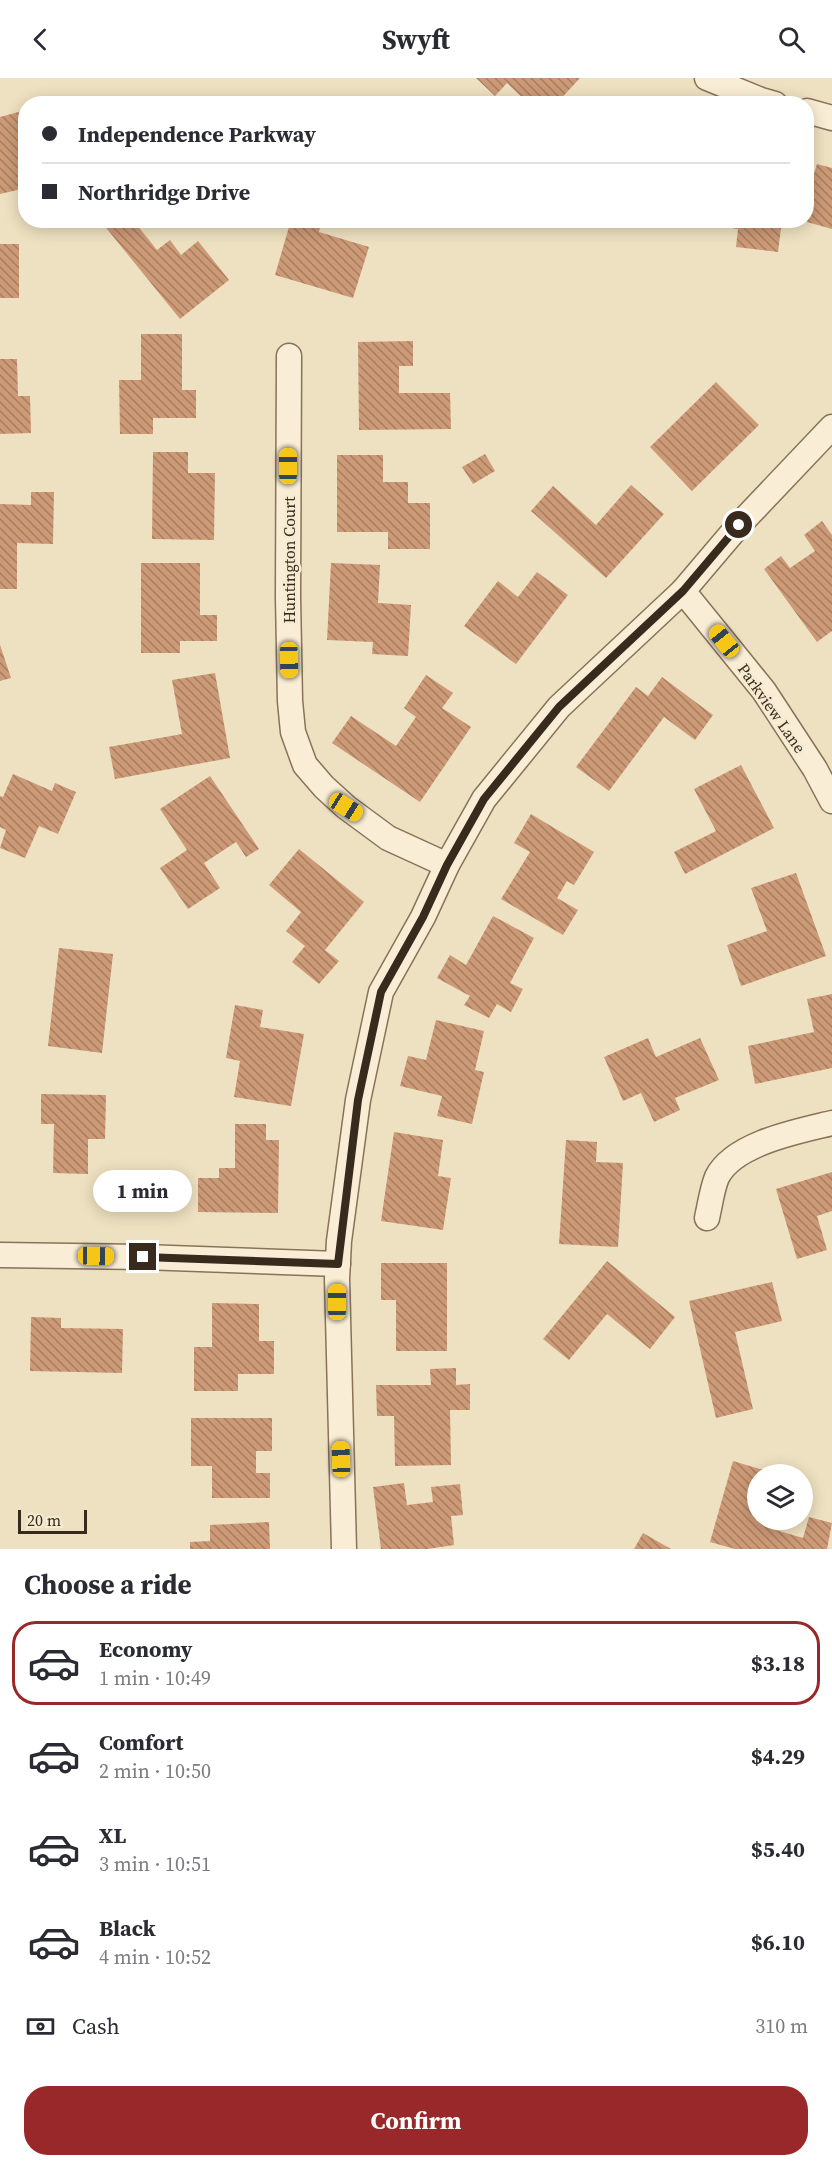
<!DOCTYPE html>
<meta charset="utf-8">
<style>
body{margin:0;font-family:"Source Serif 4",serif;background:#f7f7f7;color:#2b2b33;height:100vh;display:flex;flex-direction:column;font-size:22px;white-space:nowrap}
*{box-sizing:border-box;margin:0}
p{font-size:20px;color:#7c7c81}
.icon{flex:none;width:33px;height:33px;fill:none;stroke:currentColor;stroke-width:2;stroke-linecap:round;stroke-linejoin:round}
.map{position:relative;height:1471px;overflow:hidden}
.side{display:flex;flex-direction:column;background:#fff;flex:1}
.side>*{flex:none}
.banner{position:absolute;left:18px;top:18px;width:796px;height:132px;border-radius:24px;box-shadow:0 3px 15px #0003;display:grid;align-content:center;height:132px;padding:0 24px;background:#fff}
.fabs{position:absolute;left:747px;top:1386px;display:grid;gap:12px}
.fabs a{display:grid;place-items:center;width:66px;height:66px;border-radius:50%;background:#fff;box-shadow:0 3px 15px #0003;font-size:30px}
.scale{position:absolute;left:18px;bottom:15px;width:69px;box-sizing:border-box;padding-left:6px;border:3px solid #382a1d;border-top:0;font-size:16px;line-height:21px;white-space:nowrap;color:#382a1d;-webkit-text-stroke:4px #f6ebd1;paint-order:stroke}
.end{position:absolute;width:27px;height:27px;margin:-14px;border:8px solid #382a1d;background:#fff;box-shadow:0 0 0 3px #fff}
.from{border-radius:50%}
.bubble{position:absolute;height:42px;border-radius:21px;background:#fff;box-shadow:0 3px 15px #0003;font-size:20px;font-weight:700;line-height:42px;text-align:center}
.car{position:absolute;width:18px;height:36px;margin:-18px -9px;border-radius:8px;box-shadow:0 0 4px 2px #0007;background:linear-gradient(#f5c518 24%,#345 0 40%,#f5c518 0 76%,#345 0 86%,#f5c518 0)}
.banner b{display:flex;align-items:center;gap:21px;height:57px;font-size:22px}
.banner b+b{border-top:2px solid #e1e1e2}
.banner i{width:15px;height:15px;background:#2b2b33}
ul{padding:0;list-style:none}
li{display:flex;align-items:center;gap:18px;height:84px;margin:0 12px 9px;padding:0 12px;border:3px solid transparent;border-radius:24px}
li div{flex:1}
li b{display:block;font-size:22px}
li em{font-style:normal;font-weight:700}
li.current{border-color:#982829}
li>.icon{width:54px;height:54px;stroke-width:1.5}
h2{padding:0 24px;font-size:27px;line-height:72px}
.pay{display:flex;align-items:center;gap:15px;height:66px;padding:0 24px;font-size:22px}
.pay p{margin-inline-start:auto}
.button{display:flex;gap:12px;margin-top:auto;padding:12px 24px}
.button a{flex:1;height:69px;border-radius:24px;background:#982829;color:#fff;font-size:24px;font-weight:700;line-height:69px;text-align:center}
header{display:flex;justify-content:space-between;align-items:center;height:78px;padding:0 24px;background:#fff;font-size:27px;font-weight:700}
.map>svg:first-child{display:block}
.building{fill:url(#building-back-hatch)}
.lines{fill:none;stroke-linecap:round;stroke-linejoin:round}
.minor-casing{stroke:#887259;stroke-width:27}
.minor{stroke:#f9eed5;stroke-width:24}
.route{stroke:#382a1d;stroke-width:8}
.labels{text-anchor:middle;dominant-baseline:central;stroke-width:5;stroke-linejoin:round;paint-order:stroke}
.street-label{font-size:16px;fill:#382a1d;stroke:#f6ebd1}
</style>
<header><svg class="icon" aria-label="back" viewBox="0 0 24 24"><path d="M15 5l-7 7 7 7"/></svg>Swyft<svg class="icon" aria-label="search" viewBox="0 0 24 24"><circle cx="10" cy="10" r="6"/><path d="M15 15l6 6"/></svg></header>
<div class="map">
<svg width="832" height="1471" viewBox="0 0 832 1471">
<defs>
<pattern id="building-back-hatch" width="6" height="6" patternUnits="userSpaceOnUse" patternTransform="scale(1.5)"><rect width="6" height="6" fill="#cd9a77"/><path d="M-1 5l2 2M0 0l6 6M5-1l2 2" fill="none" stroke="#a77e61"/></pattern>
</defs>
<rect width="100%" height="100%" fill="#eee1c1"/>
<!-- building -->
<g class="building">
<path d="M476,0H580L556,26H529L507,5L495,18Z"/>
<path d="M26,32V110L0,116V39Z"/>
<path d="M817,86L832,90V151L807,144V119Z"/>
<path d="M108,142H133L157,172L170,162L181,177L198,163L229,202L180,241L103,146Z"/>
<path d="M291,142H309L321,146L319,154L369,169L353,220L275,197Z"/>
<path d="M684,142H782L778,174L736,169L738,151Z"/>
<rect x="0" y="166" width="19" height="54"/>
<path d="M141,256H182V312H196V340H153V356H120L119,302H141Z"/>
<path d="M413,263V288H399V315H450L451,351L359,352L358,264Z"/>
<path d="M0,281H17L18,318H30L31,355L0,356Z"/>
<path d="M716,304L759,347L692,413L650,369Z"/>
<path d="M153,374H188V395H215L214,462L152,461Z"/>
<path d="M485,376L495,393L473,406L462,389Z"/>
<path d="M337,377H383V404H408V425H430V471H388V454H337Z"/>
<path d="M631,407L664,436L606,500L531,433L553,408L596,447Z"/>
<path d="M31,414H54L53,466L17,465V511H0V426L31,427Z"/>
<path d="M822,443L832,457V553L817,564L764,491L781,478L790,490L815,473L804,457Z"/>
<path d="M141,485H200V537H217V563H180V575H141Z"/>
<path d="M331,485L380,487L378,525L411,527L408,578L372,576L373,564L327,562Z"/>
<path d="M537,494L568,517L516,586L464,548L498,503L518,519Z"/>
<path d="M0,567L11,600L0,603Z"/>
<path d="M215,595L230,680L115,701L109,669L182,656L172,602Z"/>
<path d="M426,597L453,615L442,630L471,649L420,724L332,665L351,638L396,668L416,639L404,630Z"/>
<path d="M662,599L713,637L695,662L664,639L609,713L576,689L636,609L648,618Z"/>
<path d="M741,687L774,750L685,796L674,774L716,753L694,711Z"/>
<path d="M13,696L52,713L55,705L76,714L58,756L39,748L25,780L0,770L6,752L0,749V718L3,719Z"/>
<path d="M210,698L259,771L246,779L236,764L204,785L220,810L188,831L160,790L187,772L160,731Z"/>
<path d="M531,736L594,774L574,807L567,803L557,820L578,832L563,857L501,821L530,774L514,765Z"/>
<path d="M299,771L364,824L325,872L339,883L319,906L292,884L305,868L286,853L301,834L269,807Z"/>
<path d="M796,795L826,878L741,908L727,867L767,853L751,810Z"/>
<path d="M493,838L534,860L510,905L523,911L511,934L497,926L489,940L464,927L470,918L437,900L450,877L466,887Z"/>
<path d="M59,870L113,876L102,975L48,968Z"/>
<path d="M832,916V990L755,1006L748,968L814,954L807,921Z"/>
<path d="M235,927L263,932L260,949L304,956L291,1028L234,1019L240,983L226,980Z"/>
<path d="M436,942L484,953L475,992L484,994L472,1046L437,1038L442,1018L400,1008L408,978L426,982Z"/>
<path d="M648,960L656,979L700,960L719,1002L675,1020L680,1032L654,1044L641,1015L623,1023L604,979Z"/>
<path d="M41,1016L106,1017L105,1061H88V1096L53,1095L54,1046H41Z"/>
<path d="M235,1046H266V1062H279L278,1135L198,1134V1100H219V1090H235Z"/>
<path d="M394,1054L443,1062L438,1098L451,1100L443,1152L381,1143Z"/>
<path d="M566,1062L597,1064L596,1084L623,1085L618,1169L559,1166Z"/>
<path d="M832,1094V1133L817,1138L827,1172L797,1181L776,1111Z"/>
<path d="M607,1183L675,1239L650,1271L607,1236L569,1282L543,1261Z"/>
<path d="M381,1185H447V1273H396V1222H381Z"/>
<path d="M772,1204L782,1243L735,1254L753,1331L716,1340L689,1223Z"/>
<path d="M212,1225L259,1226V1263H274V1296H238V1313H194V1269H212Z"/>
<path d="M31,1239L61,1240V1250L123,1251L122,1295L30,1293Z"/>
<path d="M456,1290V1307L470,1306V1332H450L451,1387L395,1388L394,1338H377L376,1307H431L430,1291Z"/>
<path d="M191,1340H272V1373H256V1395H270V1420H212V1388H191Z"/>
<path d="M733,1383L777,1396H758V1442H771L769,1450L803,1460L809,1439L832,1445L827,1471H735L710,1464Z"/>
<path d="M404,1405L407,1427L433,1424L431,1409L460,1406L463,1437L451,1438L454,1467L427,1471H381L373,1409Z"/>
<path d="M269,1444L270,1471H190V1464L210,1463V1447Z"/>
<path d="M643,1455L671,1471H634Z"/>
</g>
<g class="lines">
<!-- minor casing -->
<g class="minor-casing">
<g id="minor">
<path d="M707,0L761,22L775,26"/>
<path d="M807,33L832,40"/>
<path d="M289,278L288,519L290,623L293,654L305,687L324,709L346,729L388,760L447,787"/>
<path d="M683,513L764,613L815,691L832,723"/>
<path d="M707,1140C710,1127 712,1111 717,1099C734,1065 799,1053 832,1045"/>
<path d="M0,1177L143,1179L338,1186"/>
<path d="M344,1471L337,1201L339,1163L358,1022L381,914L423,839L447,787L484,721L559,629L683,513L739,447L832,349"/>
</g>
</g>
<!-- minor -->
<use href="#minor" class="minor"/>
</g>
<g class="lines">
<!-- route -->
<path class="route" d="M143,1179L338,1186L358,1022L381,914L423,839L447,787L484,721L559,629L683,513L739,447"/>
</g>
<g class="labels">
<!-- street labels -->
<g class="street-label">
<text transform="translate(289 482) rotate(-90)">Huntington Court</text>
<text transform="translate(772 630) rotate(55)">Parkview Lane</text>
</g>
</g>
</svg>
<div class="fabs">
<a><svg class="icon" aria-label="layers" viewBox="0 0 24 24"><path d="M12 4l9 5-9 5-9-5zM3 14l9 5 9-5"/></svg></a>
</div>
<div class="scale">20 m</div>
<i class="end from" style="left:739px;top:447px"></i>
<i class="end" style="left:143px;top:1179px"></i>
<div class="bubble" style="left:93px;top:1092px;width:99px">1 min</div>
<i class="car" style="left:288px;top:388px;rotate:0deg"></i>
<i class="car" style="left:724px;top:563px;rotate:321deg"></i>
<i class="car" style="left:289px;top:582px;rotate:179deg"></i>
<i class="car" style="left:346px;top:729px;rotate:122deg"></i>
<i class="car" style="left:96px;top:1178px;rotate:91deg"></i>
<i class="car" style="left:337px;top:1224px;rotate:0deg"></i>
<i class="car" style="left:341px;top:1381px;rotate:358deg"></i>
<div class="banner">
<b><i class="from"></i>Independence Parkway</b>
<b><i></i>Northridge Drive</b>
</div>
</div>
<section class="side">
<h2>Choose a ride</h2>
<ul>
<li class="current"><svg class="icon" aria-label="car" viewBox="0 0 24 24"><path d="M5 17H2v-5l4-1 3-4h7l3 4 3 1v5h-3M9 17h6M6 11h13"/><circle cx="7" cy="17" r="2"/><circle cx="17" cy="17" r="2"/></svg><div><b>Economy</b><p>1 min · 10:49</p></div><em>$3.18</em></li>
<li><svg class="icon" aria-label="car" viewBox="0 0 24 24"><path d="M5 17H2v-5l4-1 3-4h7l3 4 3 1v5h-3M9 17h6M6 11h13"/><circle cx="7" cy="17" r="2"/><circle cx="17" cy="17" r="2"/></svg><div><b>Comfort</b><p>2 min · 10:50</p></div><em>$4.29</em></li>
<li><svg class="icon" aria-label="car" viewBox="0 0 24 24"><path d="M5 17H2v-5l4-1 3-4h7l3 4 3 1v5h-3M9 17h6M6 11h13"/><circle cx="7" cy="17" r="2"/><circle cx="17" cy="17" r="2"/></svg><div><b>XL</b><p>3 min · 10:51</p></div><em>$5.40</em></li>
<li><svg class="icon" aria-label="car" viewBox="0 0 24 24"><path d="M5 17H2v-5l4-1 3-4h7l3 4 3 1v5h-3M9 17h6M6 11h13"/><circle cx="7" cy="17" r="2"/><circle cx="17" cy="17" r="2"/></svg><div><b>Black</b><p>4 min · 10:52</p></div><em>$6.10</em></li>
</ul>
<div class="pay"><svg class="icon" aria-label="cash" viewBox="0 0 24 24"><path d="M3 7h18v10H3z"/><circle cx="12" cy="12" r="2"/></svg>Cash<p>310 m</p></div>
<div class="button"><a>Confirm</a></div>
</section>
